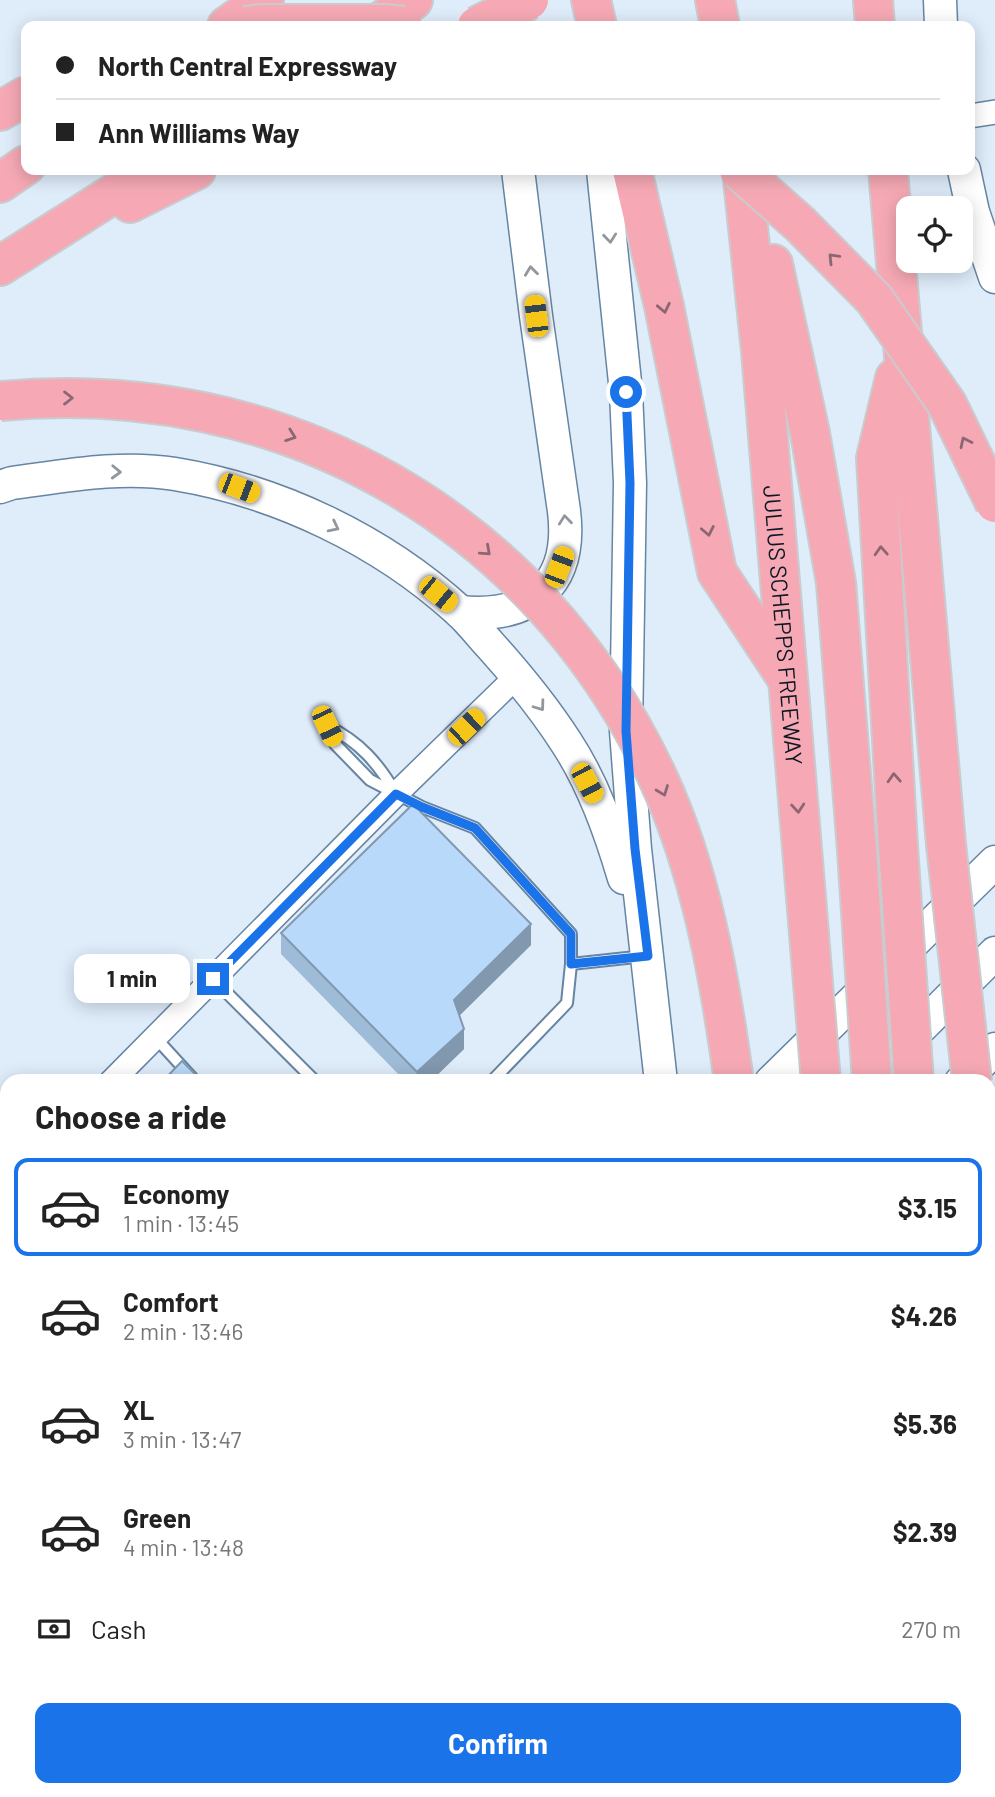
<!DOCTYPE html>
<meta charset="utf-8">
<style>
body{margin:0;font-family:Barlow,sans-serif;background:#f6f6f6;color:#222;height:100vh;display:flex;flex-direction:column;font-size:26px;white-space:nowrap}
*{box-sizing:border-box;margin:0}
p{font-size:23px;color:#767676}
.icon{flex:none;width:38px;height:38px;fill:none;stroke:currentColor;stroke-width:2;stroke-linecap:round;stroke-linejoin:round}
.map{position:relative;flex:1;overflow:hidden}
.drawer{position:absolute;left:0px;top:1074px;width:996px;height:723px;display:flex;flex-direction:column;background:#fff;border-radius:21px 21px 0 0;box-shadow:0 4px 18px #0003}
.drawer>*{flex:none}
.top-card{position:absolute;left:21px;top:21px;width:954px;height:154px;border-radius:14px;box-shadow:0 4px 18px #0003;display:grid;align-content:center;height:154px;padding:0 35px;background:#fff}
.controls{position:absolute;left:896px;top:196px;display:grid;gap:14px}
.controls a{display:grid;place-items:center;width:77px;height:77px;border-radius:14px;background:#fff;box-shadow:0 4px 18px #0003;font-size:35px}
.end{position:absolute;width:32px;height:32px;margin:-16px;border:9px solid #1a73e8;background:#fff;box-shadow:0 0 0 4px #fff}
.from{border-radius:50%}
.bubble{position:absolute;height:49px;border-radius:14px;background:#fff;box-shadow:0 4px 18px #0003;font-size:23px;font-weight:700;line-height:49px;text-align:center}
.car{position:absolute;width:21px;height:42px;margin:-21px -10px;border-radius:9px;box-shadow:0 0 5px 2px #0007;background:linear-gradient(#f5c518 24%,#345 0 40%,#f5c518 0 76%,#345 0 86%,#f5c518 0)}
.top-card b{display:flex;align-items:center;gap:24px;height:66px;font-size:26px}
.top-card b+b{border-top:2px solid #e0e0e0}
.top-card i{width:18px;height:18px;background:#222}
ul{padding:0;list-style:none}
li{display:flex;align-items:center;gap:21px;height:98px;margin:0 14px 10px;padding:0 21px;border:4px solid transparent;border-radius:14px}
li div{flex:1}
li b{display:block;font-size:26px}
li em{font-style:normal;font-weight:700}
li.on{border-color:#1a73e8}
li>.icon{width:63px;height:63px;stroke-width:1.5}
h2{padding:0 35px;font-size:32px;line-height:84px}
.pay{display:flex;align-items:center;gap:18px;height:77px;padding:0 35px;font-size:26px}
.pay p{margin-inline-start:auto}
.primary-button{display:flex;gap:14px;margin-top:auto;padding:14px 35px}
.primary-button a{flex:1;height:80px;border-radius:14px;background:#1a73e8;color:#fff;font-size:28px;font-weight:700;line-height:80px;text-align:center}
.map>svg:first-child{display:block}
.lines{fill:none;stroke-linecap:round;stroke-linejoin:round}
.service-casing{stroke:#6685a3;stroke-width:14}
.minor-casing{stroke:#6685a3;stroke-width:26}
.tertiary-casing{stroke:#6685a3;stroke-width:32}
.secondary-casing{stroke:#6685a3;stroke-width:35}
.motorway-casing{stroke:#c9cccf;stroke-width:42}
.service{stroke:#fff;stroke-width:10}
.minor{stroke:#fff;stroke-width:23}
.tertiary{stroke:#fff;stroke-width:28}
.secondary{stroke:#fff;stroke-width:32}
.motorway{stroke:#f6a9b5;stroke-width:38}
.tram{stroke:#606c79;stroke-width:2}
.motorway-bridge-casing{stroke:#c9cccf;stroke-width:42;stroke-linecap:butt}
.motorway-bridge{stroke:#f6a9b5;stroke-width:38}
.wall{fill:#9ebbd7}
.shaded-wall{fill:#8198af}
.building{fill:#b8d9fa;stroke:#8198af;stroke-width:2}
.oneway{stroke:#91979c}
.oneway2{stroke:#8c6773}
.route{stroke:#1a73e8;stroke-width:9}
.labels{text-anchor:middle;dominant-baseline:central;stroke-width:5;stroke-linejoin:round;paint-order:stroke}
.street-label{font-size:23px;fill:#0b1723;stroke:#fff}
</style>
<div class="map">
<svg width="995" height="1797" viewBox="0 0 995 1797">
<rect width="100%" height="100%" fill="#dfecfa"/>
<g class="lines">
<!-- service casing -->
<g class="service-casing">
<g id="service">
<path d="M327,726L335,744L370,780L422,807L475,828L571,934V964L567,1003L491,1082"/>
<path d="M327,726C359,741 379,764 396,794"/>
<path d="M571,964L645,956"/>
<path d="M213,979L316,1082"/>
<path d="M154,1036L196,1082"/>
<path d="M0,1125L7,1133"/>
<path d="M0,1548L7,1541"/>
</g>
</g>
<!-- minor casing -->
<g class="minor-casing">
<g id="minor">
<path d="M970,116L995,112"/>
<path d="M111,1082L396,794L517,676"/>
</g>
</g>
<!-- tertiary casing -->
<g class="tertiary-casing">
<path id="tertiary" d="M604,1790L606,1797"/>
</g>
<!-- secondary casing -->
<g class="secondary-casing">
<g id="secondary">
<path d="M940,0L941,26"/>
<path d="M603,170L626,392L630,483L626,731L635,849L661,1082"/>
<path d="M964,170L973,212L995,277"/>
<path d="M0,487L12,483C65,476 121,465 175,474C278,491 381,540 459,611C470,621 480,634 491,646C518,676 544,708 566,742C593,783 610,831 624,878"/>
<path d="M460,612C531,619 573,585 564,511L536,316L518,170"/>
<path d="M771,1082L995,862"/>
<path d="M866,1082L995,953"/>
<path d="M961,1082L995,1049"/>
<path d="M756,1790L757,1797"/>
<path d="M146,1797L152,1790"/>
</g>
</g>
<!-- motorway casing -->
<g class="motorway-casing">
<g id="motorway">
<path d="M591,0L597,26"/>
<path d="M715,0L720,26"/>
<path d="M873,0L875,26"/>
<path d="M227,26L264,0"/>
<path d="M374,26L413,0"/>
<path d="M0,111L26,96"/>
<path d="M632,170L664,306L717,572L786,677"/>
<path id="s1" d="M742,170L761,351L806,897"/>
<path d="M888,170L946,844"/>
<path d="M0,183L26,165"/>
<path d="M130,203L196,170"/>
<path d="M773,264L810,433L836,583L857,850"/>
<path d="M0,266L151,170"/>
<path d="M895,378L876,458L898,846"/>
<path d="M989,1221L995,1265"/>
<path d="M871,1790L875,1797"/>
<path d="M929,1790L930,1797"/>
<path d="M977,1790L978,1797"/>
</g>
</g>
<!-- service -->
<use href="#service" class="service"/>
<!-- minor -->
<use href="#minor" class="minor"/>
<!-- tertiary -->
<use href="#tertiary" class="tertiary"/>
<!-- secondary -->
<use href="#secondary" class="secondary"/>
<!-- motorway -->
<use href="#motorway" class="motorway"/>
<!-- tram -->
<g class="tram">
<path d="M674,1790L675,1797"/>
<path d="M694,1790L695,1797"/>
</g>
<!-- motorway-bridge casing -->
<g class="motorway-bridge-casing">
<g id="motorway-bridge">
<path d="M245,26L261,24H384L403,26"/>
<path d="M477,26L529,0"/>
<path d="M739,170L800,224L874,299L947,404L995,503"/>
<path d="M0,401C282,375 536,518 657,776C701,870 720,979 734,1082"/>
<path d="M946,844L972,1082"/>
<path d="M898,846L914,1082"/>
<path d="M857,850L872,1082"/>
<path d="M806,897L821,1082"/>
</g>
</g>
<!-- motorway-bridge -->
<use href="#motorway-bridge" class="motorway-bridge"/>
</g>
<!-- wall -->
<path class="wall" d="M281,933L531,945L459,1016L464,1049L430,1082H406L281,954Z"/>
<!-- shaded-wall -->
<g class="shaded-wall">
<path d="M531,924V945L454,1021V1000Z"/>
<path d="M464,1029V1049L430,1082H417V1072Z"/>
<path d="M7,1477V1501L0,1508V1484Z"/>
<path d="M7,1631V1654L0,1661V1637Z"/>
<path d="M35,1790H59L52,1797H28Z"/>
</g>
<!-- building -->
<g class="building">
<path d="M413,804L531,924L454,1000L464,1029L417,1072L281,933Z"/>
<path d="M182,1061L203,1082H162Z"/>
<path d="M0,1176L7,1183V1477L0,1484Z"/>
<path d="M7,1549V1631L0,1637V1556Z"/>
<path d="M7,1696V1790H35L28,1797H0V1703Z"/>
</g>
<!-- one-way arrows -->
<defs><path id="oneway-chevron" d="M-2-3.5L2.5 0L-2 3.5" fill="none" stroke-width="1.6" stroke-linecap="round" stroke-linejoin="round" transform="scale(1.75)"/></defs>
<g class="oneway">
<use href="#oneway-chevron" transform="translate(610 238) rotate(84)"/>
<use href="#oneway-chevron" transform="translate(531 271) rotate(-97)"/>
<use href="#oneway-chevron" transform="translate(116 472) rotate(2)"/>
<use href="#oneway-chevron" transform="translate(565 520) rotate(-96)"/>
<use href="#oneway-chevron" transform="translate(334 527) rotate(27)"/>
<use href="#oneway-chevron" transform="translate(540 706) rotate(54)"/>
</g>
<g class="oneway2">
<use href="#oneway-chevron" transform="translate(833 258) rotate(-134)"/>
<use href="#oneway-chevron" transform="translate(664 308) rotate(78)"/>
<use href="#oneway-chevron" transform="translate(68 398)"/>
<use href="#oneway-chevron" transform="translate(291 436) rotate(20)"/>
<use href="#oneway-chevron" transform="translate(965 442) rotate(-116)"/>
<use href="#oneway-chevron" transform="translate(708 531) rotate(79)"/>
<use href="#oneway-chevron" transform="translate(486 551) rotate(42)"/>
<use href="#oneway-chevron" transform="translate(881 551) rotate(-93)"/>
<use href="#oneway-chevron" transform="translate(894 778) rotate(-93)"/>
<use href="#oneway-chevron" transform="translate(663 791) rotate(69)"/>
<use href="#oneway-chevron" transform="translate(798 808) rotate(85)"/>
</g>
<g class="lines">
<!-- route -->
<path class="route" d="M213,979L396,794L422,807L475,828L571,934V964L648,956L635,849L626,731L630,483L626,392"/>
</g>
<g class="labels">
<!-- street labels -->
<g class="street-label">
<text stroke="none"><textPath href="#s1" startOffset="457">JULIUS SCHEPPS FREEWAY</textPath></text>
</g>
</g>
</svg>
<div class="controls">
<a><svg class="icon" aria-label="locate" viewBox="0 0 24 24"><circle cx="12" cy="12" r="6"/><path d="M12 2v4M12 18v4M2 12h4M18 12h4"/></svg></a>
</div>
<i class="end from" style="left:626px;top:392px"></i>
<i class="end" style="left:213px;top:979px"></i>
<div class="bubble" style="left:74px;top:954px;width:116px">1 min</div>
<i class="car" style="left:536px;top:316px;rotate:353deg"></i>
<i class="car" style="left:239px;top:488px;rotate:111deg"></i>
<i class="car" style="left:559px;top:567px;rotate:21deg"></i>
<i class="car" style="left:438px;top:594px;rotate:129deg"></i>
<i class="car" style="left:327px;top:726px;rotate:155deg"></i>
<i class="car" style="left:466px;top:727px;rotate:46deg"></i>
<i class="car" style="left:587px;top:783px;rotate:152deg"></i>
<div class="top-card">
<b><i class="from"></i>North Central Expressway</b>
<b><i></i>Ann Williams Way</b>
</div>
<section class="drawer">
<h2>Choose a ride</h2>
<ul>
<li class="on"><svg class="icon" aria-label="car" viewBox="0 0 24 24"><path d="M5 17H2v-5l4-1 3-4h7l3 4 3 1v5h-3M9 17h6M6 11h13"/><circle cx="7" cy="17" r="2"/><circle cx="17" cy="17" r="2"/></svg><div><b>Economy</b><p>1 min · 13:45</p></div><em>$3.15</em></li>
<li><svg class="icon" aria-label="car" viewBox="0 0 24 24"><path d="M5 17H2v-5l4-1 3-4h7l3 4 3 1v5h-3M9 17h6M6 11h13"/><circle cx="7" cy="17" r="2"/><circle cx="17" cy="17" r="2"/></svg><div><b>Comfort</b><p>2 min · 13:46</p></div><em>$4.26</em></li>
<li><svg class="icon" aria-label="car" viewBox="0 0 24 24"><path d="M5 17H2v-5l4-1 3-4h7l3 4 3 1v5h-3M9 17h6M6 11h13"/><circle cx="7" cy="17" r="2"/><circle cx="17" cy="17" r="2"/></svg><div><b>XL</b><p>3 min · 13:47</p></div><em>$5.36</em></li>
<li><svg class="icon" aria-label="car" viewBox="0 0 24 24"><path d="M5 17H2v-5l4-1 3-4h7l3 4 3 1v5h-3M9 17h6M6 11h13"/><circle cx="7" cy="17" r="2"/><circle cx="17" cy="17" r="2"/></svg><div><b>Green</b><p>4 min · 13:48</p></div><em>$2.39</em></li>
</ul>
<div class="pay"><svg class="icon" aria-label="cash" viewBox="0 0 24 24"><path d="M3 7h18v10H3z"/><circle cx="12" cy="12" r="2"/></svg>Cash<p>270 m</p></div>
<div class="primary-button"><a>Confirm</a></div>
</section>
</div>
